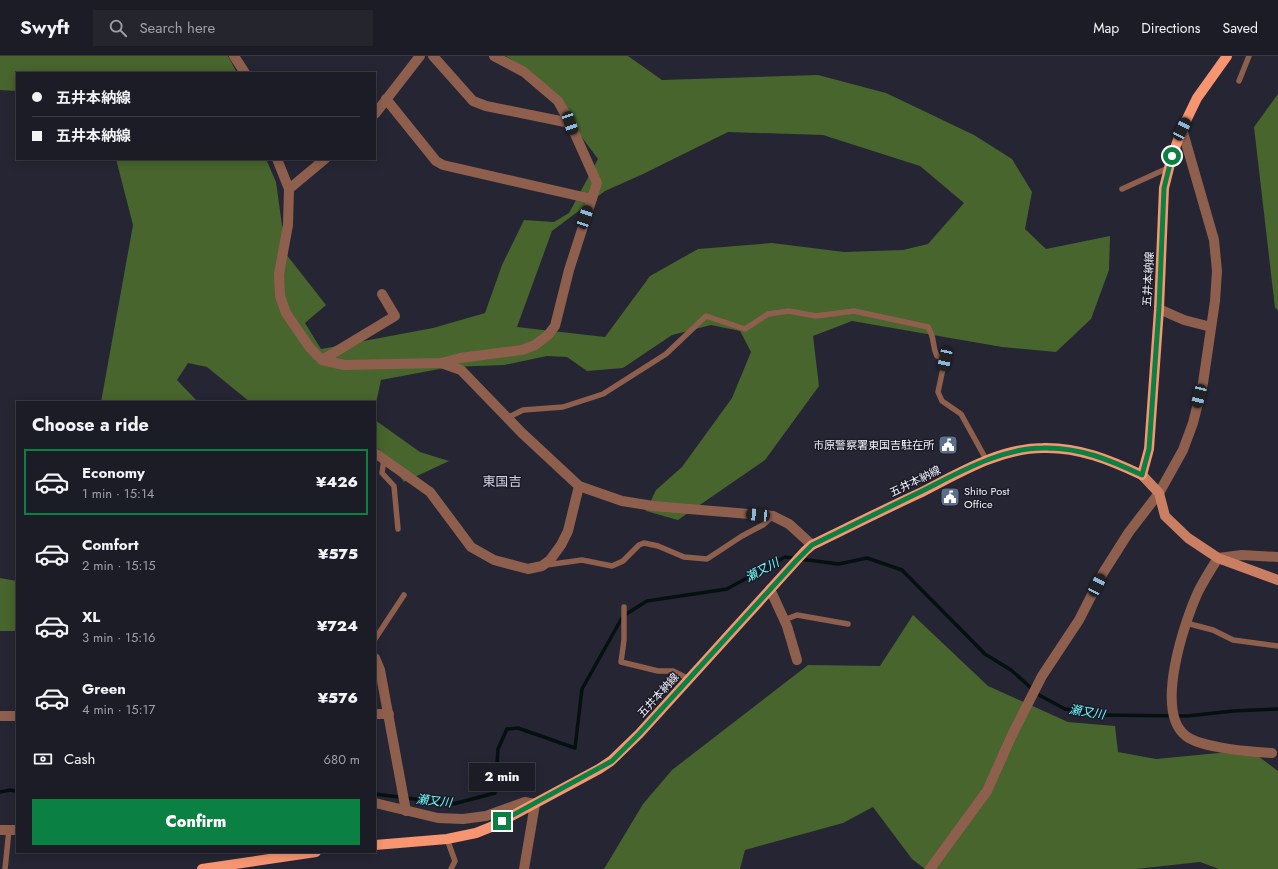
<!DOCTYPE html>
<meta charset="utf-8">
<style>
body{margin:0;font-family:Jost,"Noto Sans JP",sans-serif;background:#25252e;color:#f1f3f6;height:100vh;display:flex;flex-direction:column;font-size:15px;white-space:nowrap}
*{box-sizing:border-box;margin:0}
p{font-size:13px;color:#a0a1a7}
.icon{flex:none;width:22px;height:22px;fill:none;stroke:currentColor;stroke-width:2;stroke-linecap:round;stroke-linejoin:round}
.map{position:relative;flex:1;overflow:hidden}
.sheet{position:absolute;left:16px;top:345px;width:360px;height:452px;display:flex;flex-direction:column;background:#1c1c26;border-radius:0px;box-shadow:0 2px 10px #0003,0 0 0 1px #3a3a43}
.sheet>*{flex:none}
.guide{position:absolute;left:16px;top:16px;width:360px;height:88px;border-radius:0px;box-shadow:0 2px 10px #0003,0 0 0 1px #3a3a43;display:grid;align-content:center;height:88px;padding:0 16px;background:#1c1c26}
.end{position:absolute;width:18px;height:18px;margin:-9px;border:5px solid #0b8043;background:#fff;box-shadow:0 0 0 2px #fff}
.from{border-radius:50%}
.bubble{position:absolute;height:28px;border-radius:0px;background:#1c1c26;box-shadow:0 2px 10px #0003,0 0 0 1px #3a3a43;font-size:13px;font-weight:800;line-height:28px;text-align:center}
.car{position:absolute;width:12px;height:24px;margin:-12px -6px;border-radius:5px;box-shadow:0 0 3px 1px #0007;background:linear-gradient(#222 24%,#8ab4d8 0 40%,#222 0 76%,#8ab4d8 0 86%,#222 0)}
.guide b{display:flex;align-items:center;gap:14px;height:38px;font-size:15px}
.guide b+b{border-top:1px solid #3a3a43}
.guide i{width:10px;height:10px;background:#f1f3f6}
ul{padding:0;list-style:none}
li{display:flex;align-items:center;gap:12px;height:66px;margin:0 8px 6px;padding:0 8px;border:2px solid transparent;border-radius:0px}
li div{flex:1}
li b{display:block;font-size:15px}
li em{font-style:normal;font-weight:800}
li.current{border-color:#0b8043}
li>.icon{width:36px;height:36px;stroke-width:1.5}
h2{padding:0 16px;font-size:18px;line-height:48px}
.pay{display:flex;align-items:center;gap:10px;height:44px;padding:0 16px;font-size:15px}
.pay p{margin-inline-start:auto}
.action{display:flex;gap:8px;margin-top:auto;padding:8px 16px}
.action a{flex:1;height:46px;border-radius:0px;background:#0b8043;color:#fff;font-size:16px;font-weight:800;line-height:46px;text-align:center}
header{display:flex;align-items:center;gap:24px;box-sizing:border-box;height:56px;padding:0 20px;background:#1c1c26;border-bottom:1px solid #3a3a43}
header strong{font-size:19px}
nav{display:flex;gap:22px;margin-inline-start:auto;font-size:14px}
.search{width:280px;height:36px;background:#25252e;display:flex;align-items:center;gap:10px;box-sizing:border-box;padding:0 14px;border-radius:0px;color:#a0a1a7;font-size:15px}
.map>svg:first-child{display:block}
.forest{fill:#47652c;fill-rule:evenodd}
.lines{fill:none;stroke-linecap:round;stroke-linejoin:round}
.stream{stroke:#051111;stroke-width:3.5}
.service{stroke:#8f5f4e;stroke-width:5.5}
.minor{stroke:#8f5f4e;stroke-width:10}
.secondary{stroke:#ca7e62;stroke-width:10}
.primary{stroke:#f89571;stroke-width:10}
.route{stroke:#0b8043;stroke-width:5}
.labels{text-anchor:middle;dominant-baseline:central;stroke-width:3;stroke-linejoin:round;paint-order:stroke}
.street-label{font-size:11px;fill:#f0f0fa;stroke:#1c1c29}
.poi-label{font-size:11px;fill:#f0f0fa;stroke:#1c1c29;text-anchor:end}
.water-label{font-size:12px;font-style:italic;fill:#6cf9f9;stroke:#1c1c29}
.quarter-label{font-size:13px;fill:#d2d1e5;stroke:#1c1c29}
</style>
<header>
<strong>Swyft</strong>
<div class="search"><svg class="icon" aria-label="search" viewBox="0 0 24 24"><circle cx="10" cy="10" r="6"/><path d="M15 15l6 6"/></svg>Search here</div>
<nav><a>Map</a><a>Directions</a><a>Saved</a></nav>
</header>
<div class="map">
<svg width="1278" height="813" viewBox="0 0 1278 813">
<rect width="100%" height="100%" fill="#262533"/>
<!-- forest -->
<g class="forest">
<path d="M0,0H228L237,17H17V35L0,34Z"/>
<path d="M506,0H628L662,24L818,19L886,37L974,79L1012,103L1032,136L1025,173L1046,193L1110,180L1109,214L1091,263L1056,296L1002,291L852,265L813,280L819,330L765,404L678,464L646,455L656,434L682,411L732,342L751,296L740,275L711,269L672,279L623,312L587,315L567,301L547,300L504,309L450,311L381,324L375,352V346H250L207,311L188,307L177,324L198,346H101L133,169L116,103H266L276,126L286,198L326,249L305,267L321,293L433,272L485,257L502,209L524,164L554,166L569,157L598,103L537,21ZM728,76L823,79L920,110L964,147L928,188L903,194L844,196L772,187L698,193L650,220L605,281L517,271L552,175L605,135L641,119Z"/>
<path d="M1278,38V254L1275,252L1254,71Z"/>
<path d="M375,364L420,396L449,405L404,426L379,393L375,392Z"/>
<path d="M0,522L17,525V575H0Z"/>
<path d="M913,559L988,630L1068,666L1115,670L1118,696L1156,703L1250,694L1278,715V813H1219L1200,806L1136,813H925L912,803L873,751L843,767L745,794L740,813H604L643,748L672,714L808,609L880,610Z"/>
</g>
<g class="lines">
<!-- stream -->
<g class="stream">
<path d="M0,736L10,734L17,735"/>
<path d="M375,738L453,748L495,737L498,693L507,673L518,672L575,692L582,633L623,560L647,545L727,533L785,501L839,508L867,502L902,514L985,598L1011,614L1039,639L1065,653L1102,659L1187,660L1233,655L1278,653"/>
</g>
<!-- service -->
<g class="service">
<path d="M1239,25L1249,0"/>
<path d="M1122,133L1168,112"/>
<path d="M507,362L523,354L563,351L603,338L666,298L706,260L745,273L768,258L789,255L816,260L854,255L928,271C936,284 931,288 937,300L945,303L938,336L942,345L961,358L987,405"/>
<path d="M384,402L382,417L394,430L398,473"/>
<path d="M546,509L582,504L612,510L623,505L639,489L644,487L658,490L684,501L707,503L742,480L763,469L773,460"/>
<path d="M624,551V584L621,606L658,615H673L689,623"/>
<path d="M784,564L797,559L848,568"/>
<path d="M1186,567L1213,574L1233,584L1278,590"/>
<path d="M375,583L404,539"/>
<path d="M447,783L455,805L451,813"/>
<path d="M5,813L9,774"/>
</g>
<!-- minor -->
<g class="minor">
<path d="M234,0L245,17"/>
<path d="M433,0L473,45L486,50L570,67"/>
<path d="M386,43L436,105L443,109L592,143"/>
<path d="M375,58L420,0"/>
<path d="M277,103L289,133L288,169L279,218L280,240L286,257L310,292L322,304L344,309L441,307L460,302L522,294L535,289L548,279L555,270L569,214L597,127L570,67L558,45L524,16L494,0"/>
<path d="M289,133L325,103"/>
<path d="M1159,253L1184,264L1211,271"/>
<path d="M322,304L395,260L382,238"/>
<path d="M441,307L461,314L522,377L579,430L622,445L653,450L773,460L789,468L812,489"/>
<path d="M375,397L430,436L471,491L494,504L528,513L542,510L550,504L561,489L568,475L579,430"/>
<path d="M770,533L787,570L797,604"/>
<path d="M375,602L380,614L406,755"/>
<path d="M375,658H389"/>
<path d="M0,660H17"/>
<path d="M1272,697C1253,696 1201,692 1186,680C1154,656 1184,567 1198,536C1204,524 1211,513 1218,502L1242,499L1278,501"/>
<path d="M375,747L438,762L463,763L486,760L525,746L535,748L524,813"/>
<path d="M0,774H17"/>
<path d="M930,813L987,735L1012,679L1042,620L1079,564L1103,517L1129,476L1159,437L1183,394L1193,367L1203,327L1215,245L1217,215L1214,184L1182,73"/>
</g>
<!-- secondary -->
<path class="secondary" d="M1142,419L1159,437L1165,460L1188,482L1218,502L1278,524"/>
<!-- primary -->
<g class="primary">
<path d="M375,789L447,783L476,777L491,771L599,713L611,705L639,678L805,495L812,489C849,471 885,453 922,436C959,417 1000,392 1043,392C1079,391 1110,404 1142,419L1149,393L1159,253L1164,132L1172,100L1182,73L1197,42L1227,0"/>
<path d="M202,813L316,796"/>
</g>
</g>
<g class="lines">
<!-- route -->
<path class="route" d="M502,765L612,705L639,678L796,505L812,489C847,472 882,455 916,438C955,419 999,392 1043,392C1079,391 1110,404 1142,419L1149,393L1159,252L1164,132L1172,100"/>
</g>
<!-- icons -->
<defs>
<g id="civic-square" transform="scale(1)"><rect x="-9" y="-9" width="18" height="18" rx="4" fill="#5c6f8a" stroke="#1c1c29"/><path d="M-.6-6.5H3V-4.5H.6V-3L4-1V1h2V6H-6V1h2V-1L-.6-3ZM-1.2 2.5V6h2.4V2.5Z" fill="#fff"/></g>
</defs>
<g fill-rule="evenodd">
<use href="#civic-square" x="948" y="389"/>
<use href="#civic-square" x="950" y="441"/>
</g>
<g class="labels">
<!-- street labels -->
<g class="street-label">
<text transform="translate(1148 223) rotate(-87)">五井本納線</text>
<text transform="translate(915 425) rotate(-26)">五井本納線</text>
<text transform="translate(658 639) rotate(-48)">五井本納線</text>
</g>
<!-- poi labels -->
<g class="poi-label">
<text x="934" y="389">市原警察署東国吉駐在所</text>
<text x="964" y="435" text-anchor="start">Shito Post<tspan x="964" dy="13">Office</tspan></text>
</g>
<!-- water labels -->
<g class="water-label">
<text transform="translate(762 514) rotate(-28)">瀬又川</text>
<text transform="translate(1087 656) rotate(9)">瀬又川</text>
<text transform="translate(434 745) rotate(6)">瀬又川</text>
</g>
<!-- quarter labels -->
<g class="quarter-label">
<text x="502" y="425">東国吉</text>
</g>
</g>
</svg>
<i class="end from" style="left:1172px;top:100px"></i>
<i class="end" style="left:502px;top:765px"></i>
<div class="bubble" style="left:469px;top:707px;width:66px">2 min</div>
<i class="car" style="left:570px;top:67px;rotate:161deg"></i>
<i class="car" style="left:1182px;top:73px;rotate:27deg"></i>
<i class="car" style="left:585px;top:161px;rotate:18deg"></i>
<i class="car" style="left:945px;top:303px;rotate:192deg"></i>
<i class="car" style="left:1199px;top:340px;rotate:194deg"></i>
<i class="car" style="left:758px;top:459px;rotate:275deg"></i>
<i class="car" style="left:1097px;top:529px;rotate:27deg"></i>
<div class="guide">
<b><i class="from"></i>五井本納線</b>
<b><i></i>五井本納線</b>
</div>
<section class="sheet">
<h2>Choose a ride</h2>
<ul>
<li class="current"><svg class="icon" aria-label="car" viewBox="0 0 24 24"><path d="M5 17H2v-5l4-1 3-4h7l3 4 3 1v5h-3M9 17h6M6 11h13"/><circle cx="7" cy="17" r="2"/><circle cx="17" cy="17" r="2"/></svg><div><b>Economy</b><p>1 min · 15:14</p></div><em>¥426</em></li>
<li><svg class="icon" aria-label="car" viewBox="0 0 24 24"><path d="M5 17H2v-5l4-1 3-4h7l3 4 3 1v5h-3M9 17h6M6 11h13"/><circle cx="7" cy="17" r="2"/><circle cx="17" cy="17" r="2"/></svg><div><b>Comfort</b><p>2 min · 15:15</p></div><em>¥575</em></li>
<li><svg class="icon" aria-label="car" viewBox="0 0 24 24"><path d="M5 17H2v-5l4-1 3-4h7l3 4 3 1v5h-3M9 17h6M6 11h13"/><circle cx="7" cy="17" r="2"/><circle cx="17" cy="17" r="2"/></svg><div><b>XL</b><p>3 min · 15:16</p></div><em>¥724</em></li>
<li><svg class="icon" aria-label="car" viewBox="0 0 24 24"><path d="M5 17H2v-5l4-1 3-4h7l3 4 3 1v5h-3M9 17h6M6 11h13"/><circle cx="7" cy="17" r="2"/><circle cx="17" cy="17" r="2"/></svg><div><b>Green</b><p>4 min · 15:17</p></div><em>¥576</em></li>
</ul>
<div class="pay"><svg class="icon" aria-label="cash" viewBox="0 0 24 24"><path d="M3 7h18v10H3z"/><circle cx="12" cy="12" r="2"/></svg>Cash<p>680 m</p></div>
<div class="action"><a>Confirm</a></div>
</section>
</div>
